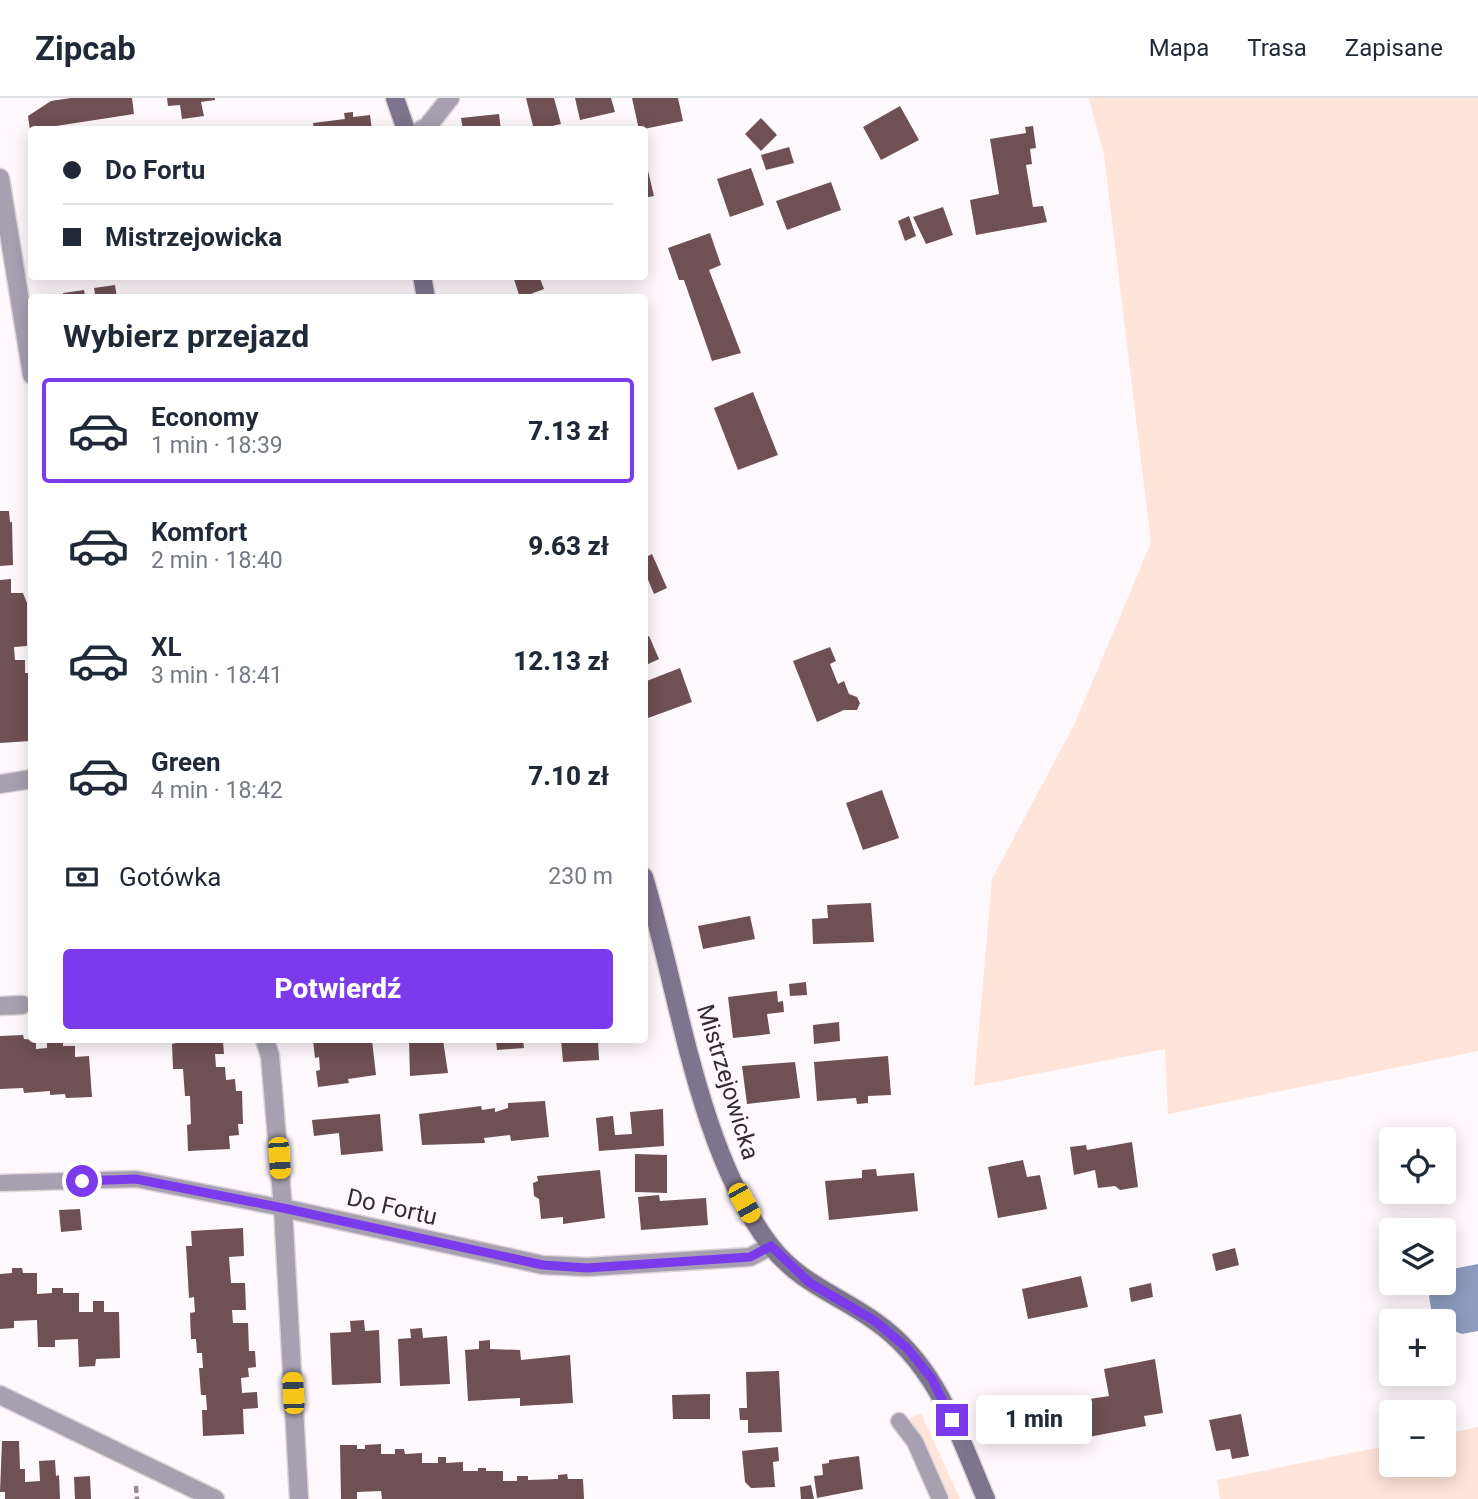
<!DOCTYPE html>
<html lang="pl">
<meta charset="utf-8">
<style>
body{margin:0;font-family:Roboto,sans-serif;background:#f6f6f7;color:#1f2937;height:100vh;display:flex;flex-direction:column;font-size:26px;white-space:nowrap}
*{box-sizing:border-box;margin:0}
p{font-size:23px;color:#747a83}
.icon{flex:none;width:38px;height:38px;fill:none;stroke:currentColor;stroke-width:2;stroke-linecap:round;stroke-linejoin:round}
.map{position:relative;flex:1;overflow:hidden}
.side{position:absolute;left:28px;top:196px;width:620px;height:749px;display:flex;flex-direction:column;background:#fff;border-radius:7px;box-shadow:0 4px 18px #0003}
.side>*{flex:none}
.banner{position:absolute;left:28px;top:28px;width:620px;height:154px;border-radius:7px;box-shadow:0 4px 18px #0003;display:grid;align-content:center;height:154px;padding:0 35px;background:#fff}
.buttons{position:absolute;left:1379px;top:1029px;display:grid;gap:14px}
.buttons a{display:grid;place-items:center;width:77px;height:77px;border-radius:7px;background:#fff;box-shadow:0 4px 18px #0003;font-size:35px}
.end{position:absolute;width:32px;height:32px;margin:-16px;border:9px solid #7c3aed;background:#fff;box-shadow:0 0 0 4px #fff}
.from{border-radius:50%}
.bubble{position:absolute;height:49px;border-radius:7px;background:#fff;box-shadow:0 4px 18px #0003;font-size:23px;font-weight:800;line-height:49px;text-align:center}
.car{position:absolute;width:21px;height:42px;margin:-21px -10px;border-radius:9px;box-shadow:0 0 5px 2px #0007;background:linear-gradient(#f5c518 24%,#345 0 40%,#f5c518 0 76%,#345 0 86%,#f5c518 0)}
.banner b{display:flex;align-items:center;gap:24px;height:66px;font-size:26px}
.banner b+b{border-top:2px solid #e0e1e3}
.banner i{width:18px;height:18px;background:#1f2937}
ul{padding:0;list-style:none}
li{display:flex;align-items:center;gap:21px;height:105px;margin:0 14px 10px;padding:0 21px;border:4px solid transparent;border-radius:7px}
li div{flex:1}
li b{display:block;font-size:26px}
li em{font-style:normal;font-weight:800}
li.current{border-color:#7c3aed}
li>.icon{width:63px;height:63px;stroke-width:1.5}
h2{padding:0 35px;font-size:32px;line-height:84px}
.pay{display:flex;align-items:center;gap:18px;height:77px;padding:0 35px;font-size:26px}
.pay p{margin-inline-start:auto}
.button{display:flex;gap:14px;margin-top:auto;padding:14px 35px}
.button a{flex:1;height:80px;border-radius:7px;background:#7c3aed;color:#fff;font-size:28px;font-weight:800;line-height:80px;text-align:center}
header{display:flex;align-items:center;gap:42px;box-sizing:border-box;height:98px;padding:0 35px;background:#fff;border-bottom:2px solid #e0e1e3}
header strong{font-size:33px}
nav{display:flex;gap:38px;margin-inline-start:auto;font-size:24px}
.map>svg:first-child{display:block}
.green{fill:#ffe4da}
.water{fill:#8d9cc0}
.building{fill:#6f5054}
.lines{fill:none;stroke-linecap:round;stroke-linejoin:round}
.lane-casing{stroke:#dbd4d8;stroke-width:19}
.street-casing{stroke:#dbd4d8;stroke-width:21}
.secondary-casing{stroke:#dbd4d8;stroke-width:21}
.path{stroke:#958c92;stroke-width:4.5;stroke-dasharray:7 3.5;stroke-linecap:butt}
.lane{stroke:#a6a0b1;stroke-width:16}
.street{stroke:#a6a0b1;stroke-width:18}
.secondary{stroke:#7d748d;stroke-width:18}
.route{stroke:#7c3aed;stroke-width:9}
.labels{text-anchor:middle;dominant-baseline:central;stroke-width:7;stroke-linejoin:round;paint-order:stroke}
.street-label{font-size:24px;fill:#352a32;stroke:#fff9fd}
</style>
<header>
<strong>Zipcab</strong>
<nav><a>Mapa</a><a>Trasa</a><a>Zapisane</a></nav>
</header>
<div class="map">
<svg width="1478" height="1401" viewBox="0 0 1478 1401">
<rect width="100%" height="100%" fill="#fff9fd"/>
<!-- green -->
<g class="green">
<path d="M1089,0H1478V953L1168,1016L1165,951L974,988L992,781L1075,625L1151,445L1104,57Z"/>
<path d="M921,1315L960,1401H946L910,1320Z"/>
<path d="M1478,1329V1401H1220L1217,1382L1391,1347V1367H1444V1336Z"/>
</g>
<!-- water -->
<path class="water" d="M1478,1166V1233L1462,1236L1444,1229V1223H1433L1429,1198L1439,1185H1444L1447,1172Z"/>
<!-- building -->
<g class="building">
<path d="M71,0H132L134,16L30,32L28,18L51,3Z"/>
<path d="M167,0H215V2L201,4L204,18L182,21L180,7L168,8Z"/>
<path d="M526,0H554L561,26L534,32Z"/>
<path d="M575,0H611L615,14L580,22Z"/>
<path d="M632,0H678L683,23L639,32Z"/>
<path d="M900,8L919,42L881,62L863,29Z"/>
<path d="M353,14V19L370,17L372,32H314L313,25L345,21L344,15Z"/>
<path d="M499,16L501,32H463L461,20Z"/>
<path d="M761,20L777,37L761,53L745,36Z"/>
<path d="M1033,28L1036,50L1030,51L1032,66L1026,67L1033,109L1043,108L1047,124L976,137L970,102L999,96L990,41L1026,35L1025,29Z"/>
<path d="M789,49L794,65L766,72L761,57Z"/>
<path d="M644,56L654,98L644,100Z"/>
<path d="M751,70L764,107L730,119L717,81Z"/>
<path d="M831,84L841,112L787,132L776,103Z"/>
<path d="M943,109L953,137L926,146L913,119Z"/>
<path d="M909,118L916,138L905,143L898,123Z"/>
<path d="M710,135L721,167L709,172L741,255L712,263L684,182H679L668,150Z"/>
<path d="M513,178H539L544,191L520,200Z"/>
<path d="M115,187L117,200H64L63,195L84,192L85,198L95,196L94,190Z"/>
<path d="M753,294L778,357L738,372L714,310Z"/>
<path d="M0,413H9L10,424H12L13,467L0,468Z"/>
<path d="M652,456L667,490L654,496L644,472V460Z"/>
<path d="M11,481V495H23L27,505V548L14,549L15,562H25V575H32V629L29,630L30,643L0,645V482Z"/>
<path d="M649,538L659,561L644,568V541Z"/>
<path d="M830,549L836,563L830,566L838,586L844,583L849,596L857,599L860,605L857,612H844L817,624L793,563Z"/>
<path d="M680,570L692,604L648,620L644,610V602L648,600L644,584Z"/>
<path d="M882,692L899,740L863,752L846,705Z"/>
<path d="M871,805L874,844L813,846L812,821L828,820L827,807Z"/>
<path d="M750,818L755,841L703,851L698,828Z"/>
<path d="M806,884L807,897L790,898L789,886Z"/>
<path d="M777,893L778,904L783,903L784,914L767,916L770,936L733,940L728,899Z"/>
<path d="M839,924L840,943L814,946L813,927Z"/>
<path d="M23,937L24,941L36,942V951L47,950V945L63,944V948H75V959L89,958L92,999L66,1000L65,996L50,997V993L24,995L23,990L0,991V938Z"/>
<path d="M176,942H229V944H223L224,956H215L216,969H225L226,982L235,981L236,993H242L243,1026H238L239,1037L229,1038L230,1051L188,1053L187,1027L191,1026L190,998H185L183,971H173L172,946L176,945Z"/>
<path d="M313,942H343L344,944L372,942L376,977L348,981L349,985L318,989L316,973L320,972L319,959L315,960Z"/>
<path d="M409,942H443L448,975L410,978Z"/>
<path d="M496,942H523L524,950L497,952Z"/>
<path d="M561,942H598L599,962L563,964Z"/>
<path d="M888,958L891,997L868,998V1005L857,1006L856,1000L817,1003L814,964Z"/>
<path d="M795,964L800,1000L747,1006L742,968Z"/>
<path d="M545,1003L549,1039L511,1043L510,1037L484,1040L485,1045L422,1047L419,1016L481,1008L482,1012L495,1010V1014L508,1010V1005Z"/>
<path d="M663,1011L664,1048L599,1053L596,1020L613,1018L615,1037L632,1036L630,1014Z"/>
<path d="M380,1016L383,1053L341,1057L339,1035L314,1038L312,1022Z"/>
<path d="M1132,1044L1138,1089L1120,1092L1115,1088L1098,1090L1095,1072L1074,1077L1070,1049L1086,1047L1087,1052Z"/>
<path d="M635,1056L667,1057V1095L635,1094Z"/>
<path d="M1023,1062L1027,1079L1040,1077L1047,1111L998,1120L988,1069Z"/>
<path d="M876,1071L877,1078L914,1075L918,1113L829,1122L825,1083L862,1080V1072Z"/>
<path d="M600,1072L605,1120L563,1126V1119L541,1121L539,1101L534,1098L533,1085L538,1083L537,1078Z"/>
<path d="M659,1097L660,1103L706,1100L708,1127L641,1132L638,1099Z"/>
<path d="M80,1111L82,1132L61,1134L59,1112Z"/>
<path d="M243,1130L244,1158L229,1159L231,1185H245L246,1212H232L233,1225H248L249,1253H255L256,1269L248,1270L249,1279L241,1280L242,1295L257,1294L258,1310L243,1311L244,1336L203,1338L202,1312H207L206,1297H201L199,1270H203L202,1255H197L196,1241H191L190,1215L195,1214L194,1199L189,1200L186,1148H192L191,1133Z"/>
<path d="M1235,1150L1239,1167L1216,1173L1212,1156Z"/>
<path d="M12,1170H22L23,1175H37V1196L52,1195V1190H63V1195H79V1214H93V1203H104V1214H119L120,1260L96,1261L95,1268L79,1269L78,1241L55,1242V1249H38L37,1222L14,1223V1230L0,1231V1176L12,1175Z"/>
<path d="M1081,1178L1088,1209L1028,1221L1022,1191Z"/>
<path d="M1151,1185L1153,1199L1131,1204L1129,1190Z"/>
<path d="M364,1222L365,1233L379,1232L381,1285L332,1287L330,1235L351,1234L350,1223Z"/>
<path d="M422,1230L423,1240L447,1238L450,1286L400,1288L398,1241L411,1240L410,1231Z"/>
<path d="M490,1242V1251L520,1252L521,1262L570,1257L573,1305L520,1308V1300L468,1303L465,1252L479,1251V1243Z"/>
<path d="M1155,1261L1163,1315L1144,1318L1146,1328L1078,1341L1070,1304L1109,1298L1104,1271Z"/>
<path d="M779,1273L782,1334L748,1335V1322H740L739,1310H747L746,1274Z"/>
<path d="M710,1296V1321H673L672,1297Z"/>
<path d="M1241,1316L1249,1358L1232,1361L1230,1351L1216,1353L1209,1322Z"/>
<path d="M1030,1320L1034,1340L1009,1346L1001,1327Z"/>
<path d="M2,1343H19L20,1371H25V1384L40,1383L39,1363L55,1362L56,1378L59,1377L60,1401H5V1394H0Z"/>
<path d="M381,1346V1356H395V1351H404L405,1356L422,1355V1365H438V1359H446V1365L463,1364V1373H478V1370H486V1373H503V1383H517V1378H528V1382L558,1381V1377L567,1376L568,1381H583L584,1401H382L381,1393L357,1394V1401H341L340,1347H357V1351H365V1347Z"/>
<path d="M778,1349L779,1363L773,1364L775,1389L751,1390L745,1384L742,1353Z"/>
<path d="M859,1358L863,1391L817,1400L814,1378L823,1377L822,1366L829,1365V1362Z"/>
<path d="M90,1378L91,1401H75L74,1379Z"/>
<path d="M811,1387L814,1401H801L800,1389Z"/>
</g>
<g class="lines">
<!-- lane casing -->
<g class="lane-casing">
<g id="lane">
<path d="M0,1085L136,1081L283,1110"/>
<path d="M899,1323L915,1344L940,1401"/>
</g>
</g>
<!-- street casing -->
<g class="street-casing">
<g id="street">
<path d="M421,32L427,29L450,0"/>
<path d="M0,80L32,277"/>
<path d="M0,686L32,681"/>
<path d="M0,908L22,907"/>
<path d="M265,942L270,958L283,1110L299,1401"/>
<path d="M283,1110L543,1167L587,1169L750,1159L771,1148"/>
<path d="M0,1297L215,1401"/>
</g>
</g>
<!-- secondary casing -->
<g class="secondary-casing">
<g id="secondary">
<path d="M395,0L406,32"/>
<path d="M422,178L426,200"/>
<path d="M644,779C679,894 697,1050 770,1147C800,1186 839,1197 876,1224C937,1267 958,1336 986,1401"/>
</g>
</g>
<!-- path -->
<path class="path" d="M136,1388L137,1401"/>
<!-- lane -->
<use href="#lane" class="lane"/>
<!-- street -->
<use href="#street" class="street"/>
<!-- secondary -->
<use href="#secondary" class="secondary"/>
</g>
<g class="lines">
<!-- route -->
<path class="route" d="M82,1083L136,1081L283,1110L543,1167L587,1170L750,1159L771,1148L810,1185L875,1223L907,1250L932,1281L952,1322"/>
</g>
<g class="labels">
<!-- street labels -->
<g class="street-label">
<text transform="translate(728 984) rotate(73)">Mistrzejowicka</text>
<text transform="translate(392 1109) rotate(13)">Do Fortu</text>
</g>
</g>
</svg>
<div class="buttons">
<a><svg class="icon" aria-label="locate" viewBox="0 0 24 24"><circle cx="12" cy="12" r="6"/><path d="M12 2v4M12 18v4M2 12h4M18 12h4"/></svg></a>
<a><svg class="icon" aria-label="layers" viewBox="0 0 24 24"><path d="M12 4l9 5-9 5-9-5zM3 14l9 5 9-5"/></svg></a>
<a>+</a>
<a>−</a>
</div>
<i class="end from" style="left:82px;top:1083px"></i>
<i class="end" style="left:952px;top:1322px"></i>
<div class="bubble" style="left:976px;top:1297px;width:116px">1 min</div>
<i class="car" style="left:279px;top:1060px;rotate:176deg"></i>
<i class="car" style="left:744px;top:1105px;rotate:151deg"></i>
<i class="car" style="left:293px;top:1295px;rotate:357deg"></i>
<div class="banner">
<b><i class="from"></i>Do Fortu</b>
<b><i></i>Mistrzejowicka</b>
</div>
<section class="side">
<h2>Wybierz przejazd</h2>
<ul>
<li class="current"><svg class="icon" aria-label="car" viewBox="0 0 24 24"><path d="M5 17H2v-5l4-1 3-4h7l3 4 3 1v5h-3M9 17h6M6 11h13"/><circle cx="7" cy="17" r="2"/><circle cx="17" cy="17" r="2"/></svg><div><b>Economy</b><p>1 min · 18:39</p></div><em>7.13 zł</em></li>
<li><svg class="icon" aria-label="car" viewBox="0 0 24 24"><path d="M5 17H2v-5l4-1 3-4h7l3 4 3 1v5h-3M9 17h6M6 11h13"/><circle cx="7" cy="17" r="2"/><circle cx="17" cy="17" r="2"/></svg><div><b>Komfort</b><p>2 min · 18:40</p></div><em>9.63 zł</em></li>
<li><svg class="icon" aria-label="car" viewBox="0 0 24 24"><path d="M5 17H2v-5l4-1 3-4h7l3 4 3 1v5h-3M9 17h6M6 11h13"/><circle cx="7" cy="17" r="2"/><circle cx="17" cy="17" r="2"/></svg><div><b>XL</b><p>3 min · 18:41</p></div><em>12.13 zł</em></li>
<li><svg class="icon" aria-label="car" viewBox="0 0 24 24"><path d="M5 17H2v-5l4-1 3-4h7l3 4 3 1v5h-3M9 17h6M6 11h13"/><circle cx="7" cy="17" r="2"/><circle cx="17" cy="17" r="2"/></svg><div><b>Green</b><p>4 min · 18:42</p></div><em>7.10 zł</em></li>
</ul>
<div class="pay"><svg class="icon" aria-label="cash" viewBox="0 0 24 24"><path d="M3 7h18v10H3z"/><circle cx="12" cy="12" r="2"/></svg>Gotówka<p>230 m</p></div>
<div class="button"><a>Potwierdź</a></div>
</section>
</div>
